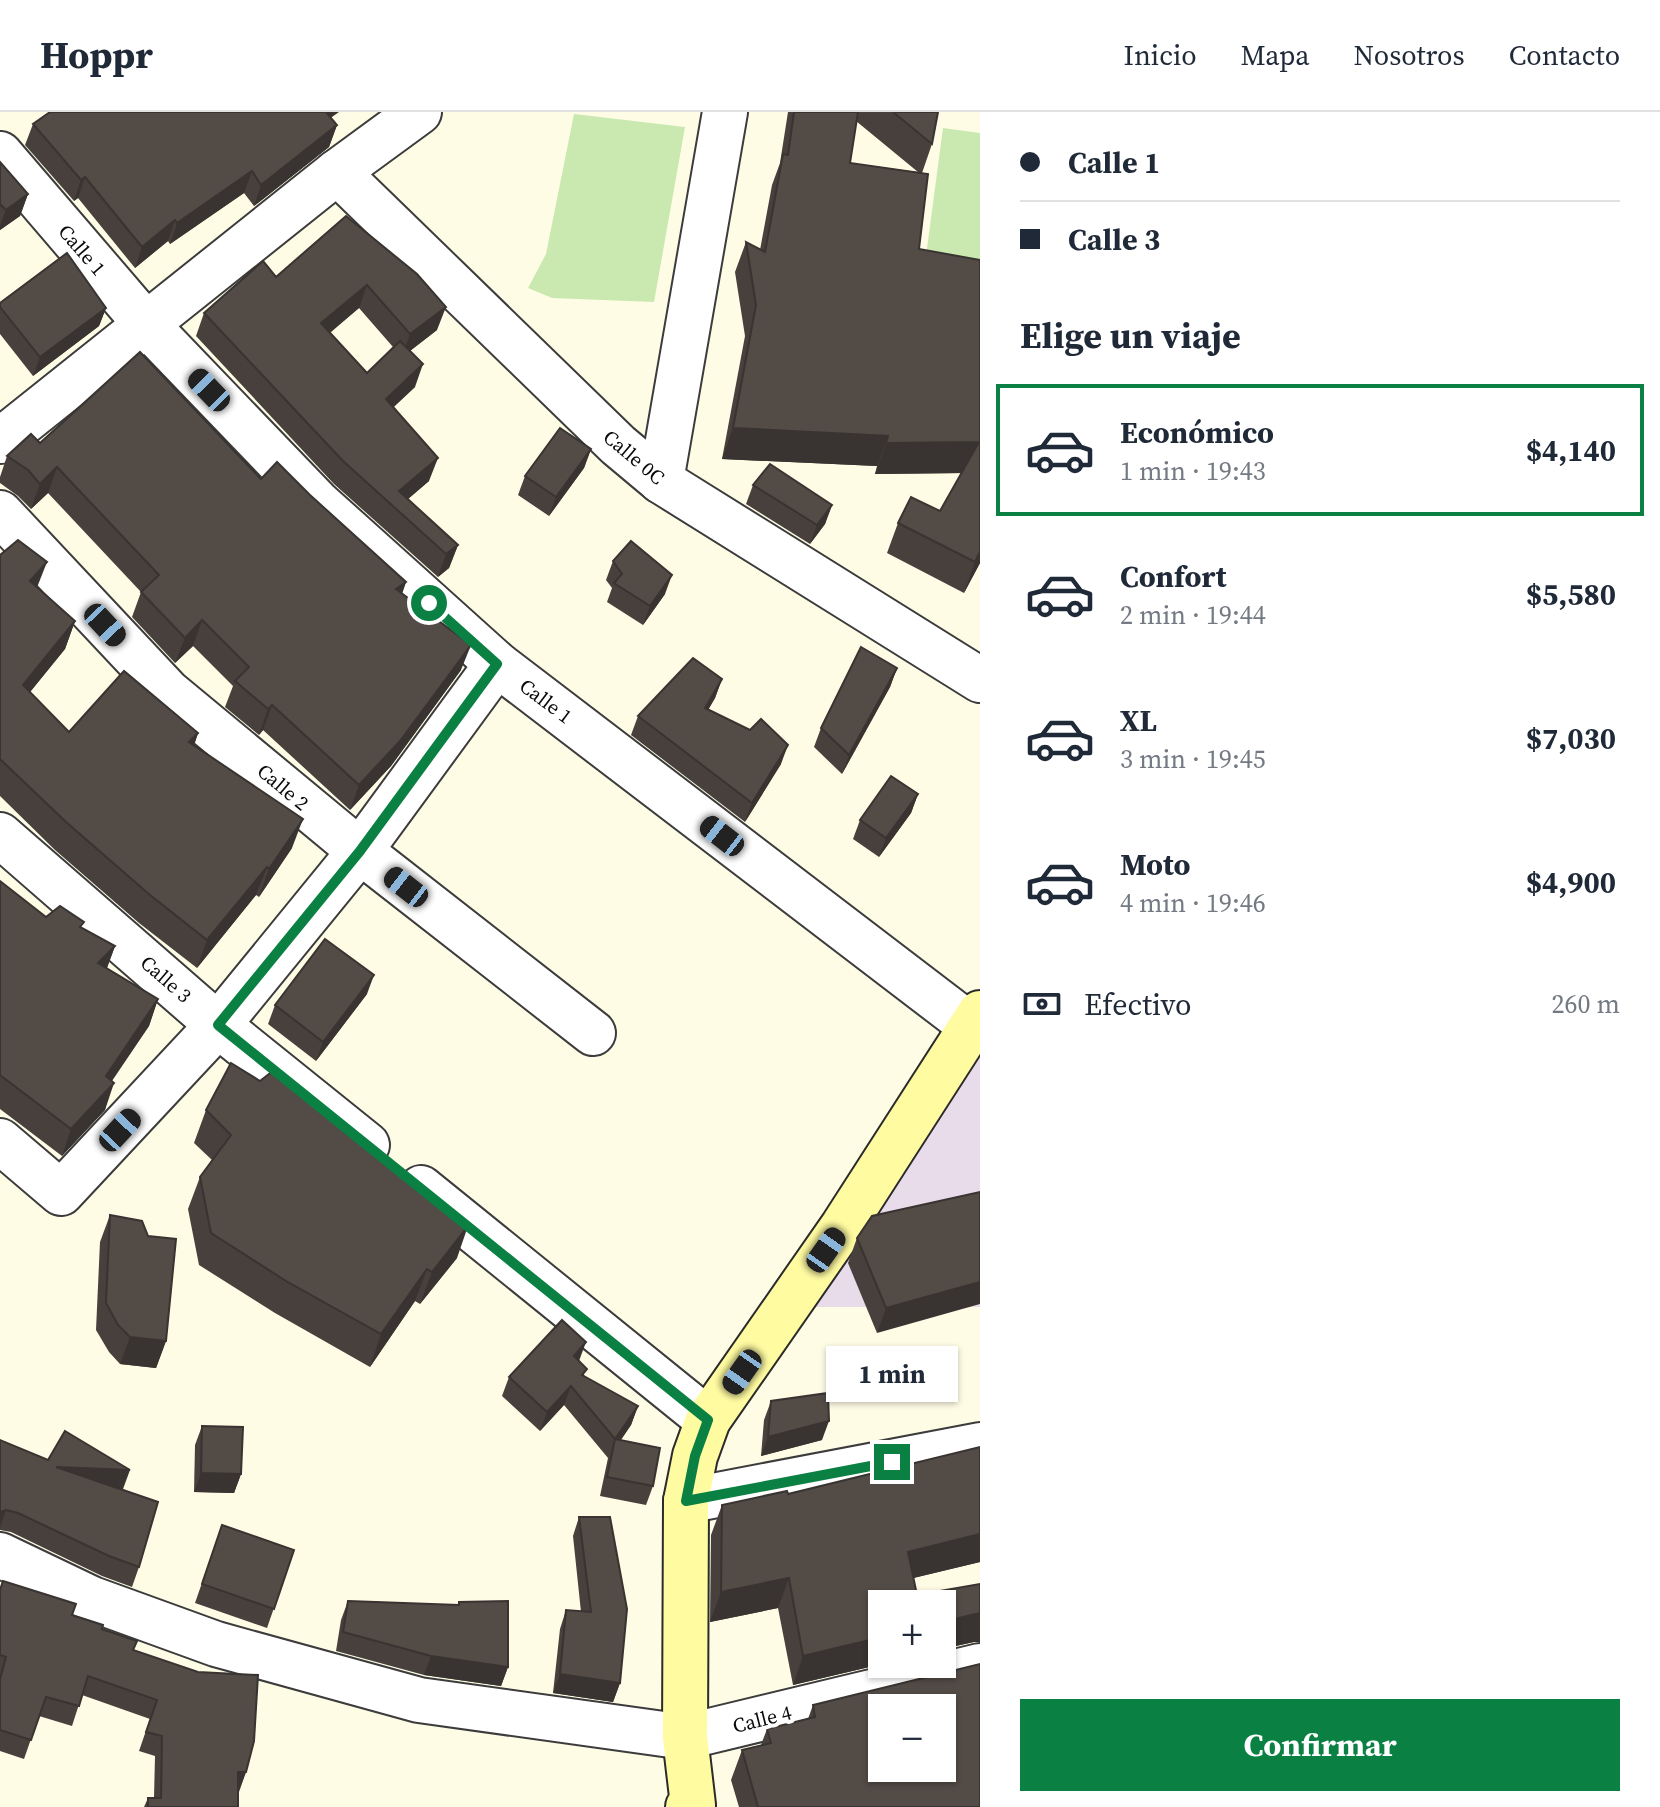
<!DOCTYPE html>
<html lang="es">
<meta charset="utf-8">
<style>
body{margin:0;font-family:"Source Serif 4",serif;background:#f2f2f3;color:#1f2937;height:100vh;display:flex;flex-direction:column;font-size:30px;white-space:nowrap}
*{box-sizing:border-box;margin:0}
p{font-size:26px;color:#747a83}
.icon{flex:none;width:44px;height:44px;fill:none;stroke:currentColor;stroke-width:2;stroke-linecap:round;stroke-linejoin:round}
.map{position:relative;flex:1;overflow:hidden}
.drawer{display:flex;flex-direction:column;background:#fff;width:680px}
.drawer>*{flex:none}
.hud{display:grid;align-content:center;height:176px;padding:0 40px;background:#fff}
.fabs{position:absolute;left:868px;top:1478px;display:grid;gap:16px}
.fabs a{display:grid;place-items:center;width:88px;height:88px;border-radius:0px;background:#fff;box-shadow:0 2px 6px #0004;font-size:40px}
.end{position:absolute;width:36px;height:36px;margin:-18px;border:10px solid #0b8043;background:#fff;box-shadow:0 0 0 4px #fff}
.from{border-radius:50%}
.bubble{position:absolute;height:56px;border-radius:0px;background:#fff;box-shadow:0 2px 6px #0004;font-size:26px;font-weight:700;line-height:56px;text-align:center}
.car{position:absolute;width:24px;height:48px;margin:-24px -12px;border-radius:10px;box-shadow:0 0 6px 2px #0007;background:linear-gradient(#222 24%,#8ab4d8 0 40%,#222 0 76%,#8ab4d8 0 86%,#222 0)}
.hud b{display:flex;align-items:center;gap:28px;height:76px;font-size:30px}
.hud b+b{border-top:2px solid #e0e1e3}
.hud i{width:20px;height:20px;background:#1f2937}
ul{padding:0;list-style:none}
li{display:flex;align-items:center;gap:24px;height:132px;margin:0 16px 12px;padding:0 24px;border:4px solid transparent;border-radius:0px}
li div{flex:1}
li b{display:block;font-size:30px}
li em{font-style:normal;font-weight:700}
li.current{border-color:#0b8043}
li>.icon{width:72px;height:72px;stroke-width:1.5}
h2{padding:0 40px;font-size:36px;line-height:96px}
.pay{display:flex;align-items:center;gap:20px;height:88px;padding:0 40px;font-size:30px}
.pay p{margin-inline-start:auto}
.cta{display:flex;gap:16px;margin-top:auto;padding:16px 40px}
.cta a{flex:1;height:92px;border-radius:0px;background:#0b8043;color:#fff;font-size:32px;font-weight:700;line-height:92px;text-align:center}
header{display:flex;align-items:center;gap:48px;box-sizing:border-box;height:112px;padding:0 40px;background:#fff;border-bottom:2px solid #e0e1e3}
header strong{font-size:38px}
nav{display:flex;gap:44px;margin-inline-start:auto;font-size:28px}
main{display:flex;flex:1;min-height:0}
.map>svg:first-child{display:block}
.industrial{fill:#e9dcea}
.green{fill:#c9e9b0}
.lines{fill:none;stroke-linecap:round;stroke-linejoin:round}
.street-casing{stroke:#3c3c3c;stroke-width:48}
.secondary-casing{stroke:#2b2b2b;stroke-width:48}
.street{stroke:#fff;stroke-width:44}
.secondary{stroke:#fffba1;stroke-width:44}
.wall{fill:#47403c;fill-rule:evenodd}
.shaded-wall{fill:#393431}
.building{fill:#524b46;stroke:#393431;stroke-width:2;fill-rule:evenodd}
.route{stroke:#0b8043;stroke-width:10}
.labels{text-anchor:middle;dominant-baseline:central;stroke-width:8;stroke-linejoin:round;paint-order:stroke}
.street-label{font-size:20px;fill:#090909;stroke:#fff}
</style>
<header>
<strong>Hoppr</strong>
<nav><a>Inicio</a><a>Mapa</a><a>Nosotros</a><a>Contacto</a></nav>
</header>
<main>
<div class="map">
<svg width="980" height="1695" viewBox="0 0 980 1695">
<rect width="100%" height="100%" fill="#fffce6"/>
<!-- industrial -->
<path class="industrial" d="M980,928V1195H808Z"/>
<!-- green -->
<g class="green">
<path d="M574,2L685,15L654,190L552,186L528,176L546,142Z"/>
<path d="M943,16L980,21V166L924,159Z"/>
</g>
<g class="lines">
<!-- street casing -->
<g class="street-casing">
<g id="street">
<path d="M0,42L145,211L317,390L497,552L971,914"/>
<path d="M337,60L618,333L661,369L980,568"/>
<path d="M0,329L337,60L419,0"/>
<path d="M661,369L725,0"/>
<path d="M0,401L168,580L360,739L593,921"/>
<path d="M0,723L218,913L367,1033"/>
<path d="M0,1029L61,1081L218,913L360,739L497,552"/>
<path d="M421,1076L708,1308"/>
<path d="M686,1389L980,1333"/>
<path d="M0,1443L92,1487L216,1532L419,1588L685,1625L980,1554"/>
</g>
</g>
<!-- secondary casing -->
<g class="secondary-casing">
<path id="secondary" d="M688,1695L693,1693L685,1625L686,1389L695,1344L708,1308L843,1114L980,901"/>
</g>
<!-- street -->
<use href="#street" class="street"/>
<!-- secondary -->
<use href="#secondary" class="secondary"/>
</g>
<!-- wall -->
<g class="wall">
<path d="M788,0H938L932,32L922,61L919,137L980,148V451L964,481L887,441L898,411L940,399L962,361L875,362L877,354L722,347L745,224L735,160L746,130L760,138L772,73L780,51ZM856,9L918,60L850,51Z"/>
<path d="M331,6L337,13L329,35L262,88L254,94L244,81L170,132L168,129L135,156L78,86L74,89L25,33L33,12Z"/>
<path d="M0,50L28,82L20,104L0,118Z"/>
<path d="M346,104L437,218L410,239L415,275L393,295L429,369L407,388L458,433L449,456L438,465L334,372L196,224L204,201L276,165ZM359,196L393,235L367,261L330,221Z"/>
<path d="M0,191L106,196L99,214L33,264L0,222Z"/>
<path d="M40,331L261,367L310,383L406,470L402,482L461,558L391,654L350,698L263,618L259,623L225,595L233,574L193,534L175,551L132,505L141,480L48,381L31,397L18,384L0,371V365L7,344Z"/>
<path d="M591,337L584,356L549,404L518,383L525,364Z"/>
<path d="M753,373L832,393L825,412L810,432L746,392Z"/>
<path d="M0,443L75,509L65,537L30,580L69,620L198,621L194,634L292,736L259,785L256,783L197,856L139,811L55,738L0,684Z"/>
<path d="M613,449L665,482L643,513L607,490L612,476L606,468Z"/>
<path d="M897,556L890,575L842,662L814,635L821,616Z"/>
<path d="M722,567L715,586L708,598L781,652L745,710L631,623L638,604Z"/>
<path d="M918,682L911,701L879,745L853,727L860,708Z"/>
<path d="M0,769L46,805L82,816L115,834L107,856L158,887L149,914L112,969L105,998L62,1044L0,997Z"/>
<path d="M367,882L316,949L268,912L275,893Z"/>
<path d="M206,998L457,1146L420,1192L415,1189L370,1255L275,1201L199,1153L188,1097L200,1065L212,1048L194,1031Z"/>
<path d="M980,1080L877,1221L848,1151L857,1126Z"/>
<path d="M110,1103L166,1229L156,1256L120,1252L109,1240L96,1218L100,1130Z"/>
<path d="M579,1249L585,1265L638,1294L631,1313L621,1328L653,1374L646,1393L600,1384L608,1346L564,1293L540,1319L502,1284L509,1265Z"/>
<path d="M771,1289L822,1328L761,1344L764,1308Z"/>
<path d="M202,1314L241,1362L234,1381L194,1380L195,1333Z"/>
<path d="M0,1328L48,1348L123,1377H121L139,1455L132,1475L102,1464L11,1420L0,1418Z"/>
<path d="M788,1382L980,1450L913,1466L917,1483L980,1472V1530H974L942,1537V1492H882V1552L793,1573L778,1496L710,1510L711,1423L722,1393Z"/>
<path d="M579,1405L620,1571L613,1590L553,1581L560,1517L566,1498L581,1500L573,1424Z"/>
<path d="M222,1413L294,1438L267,1516L195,1491Z"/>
<path d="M0,1477L72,1503L102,1517L133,1538L246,1660L238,1680V1695H144L148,1686H154L155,1644L139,1639L150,1607L82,1583L72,1614L39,1604L24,1647L0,1639Z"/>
<path d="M348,1489L457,1493L459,1490L508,1555L501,1574L424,1563L336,1539L341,1508Z"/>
<path d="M813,1593L980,1695H739L731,1668L742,1638L761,1633L767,1617L808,1607Z"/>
</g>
<!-- shaded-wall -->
<g class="shaded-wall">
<path d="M321,0H339L315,17Z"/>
<path d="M337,13L329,35L254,94L261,73Z"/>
<path d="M252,59L244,81L170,132L177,111Z"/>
<path d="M85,65L78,86L74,89L81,68Z"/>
<path d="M28,82L20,104L0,118V114L6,98Z"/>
<path d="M175,108L168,129L135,156L142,135Z"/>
<path d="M367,173L359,196L313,234L321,211Z"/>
<path d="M446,195L437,218L402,245L410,222Z"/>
<path d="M106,196L99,214L33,264L40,245Z"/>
<path d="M423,252L415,275L378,310L386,287Z"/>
<path d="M733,316L888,324L877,354L722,347Z"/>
<path d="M979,330L968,361L875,362L886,331Z"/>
<path d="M591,337L584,356L549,404L556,385Z"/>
<path d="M438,346L429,369L396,397L399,379Z"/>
<path d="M57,355L48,381L31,397L40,372Z"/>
<path d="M832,393L825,412L810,432L817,413Z"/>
<path d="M458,433L449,456L438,465L446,442Z"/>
<path d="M980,440V451L964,481L975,450Z"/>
<path d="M47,450L36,478L30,469Z"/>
<path d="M672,463L665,482L643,513L650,494Z"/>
<path d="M406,470L397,495L396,477Z"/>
<path d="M202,508L193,534L175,551L185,526Z"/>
<path d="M75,509L65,537L13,601L23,573Z"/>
<path d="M471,533L461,558L391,654L350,698L359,673Z"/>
<path d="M897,556L890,575L842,662L849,643Z"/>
<path d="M722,567L715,586L698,615L705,596Z"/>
<path d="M272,593L263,618L259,623L268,597Z"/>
<path d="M198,621L188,649L189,630Z"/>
<path d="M788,633L781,652L745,710L752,691Z"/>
<path d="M918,682L911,701L879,745L886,726Z"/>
<path d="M303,707L292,736L259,785L269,757Z"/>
<path d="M267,755L256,783L197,856L207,828Z"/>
<path d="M115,834L105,861L98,851Z"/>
<path d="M374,863L367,882L316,949L323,930Z"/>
<path d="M158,887L149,914L99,987L114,971L105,998L62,1044L71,1017Z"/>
<path d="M468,1114L457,1146L420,1192L432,1160Z"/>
<path d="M427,1157L415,1189L370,1255L381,1222Z"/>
<path d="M980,1170V1192L877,1221L886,1196Z"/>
<path d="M130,1225L166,1229L156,1256L120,1252Z"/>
<path d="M586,1230L579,1249L574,1244Z"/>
<path d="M571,1274L564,1293L540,1319L547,1300Z"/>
<path d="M638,1294L631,1313L612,1340L615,1327Z"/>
<path d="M829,1309L822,1328L761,1344L768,1325Z"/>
<path d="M56,1355L130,1358L123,1377L49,1375Z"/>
<path d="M201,1361L241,1362L234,1381L194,1380Z"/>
<path d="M6,1398L0,1415V1400Z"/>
<path d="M980,1422V1450L897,1470L908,1440Z"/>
<path d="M789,1466L778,1496L710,1510L721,1480Z"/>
<path d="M980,1501V1530H974L942,1537V1510Z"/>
<path d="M882,1525V1552L793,1573L803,1544Z"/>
<path d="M431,1544L508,1555L501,1574L424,1563Z"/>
<path d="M560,1562L620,1571L613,1590L553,1581Z"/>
<path d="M238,1660H246L239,1680L231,1679Z"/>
</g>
<!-- building -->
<g class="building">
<path d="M50,0H326L337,13L261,73L252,59L177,111L175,108L142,135L85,65L81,68L33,12Z"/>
<path d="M794,0H858L850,51L928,62L919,137L980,148V440L975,450L898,411L911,385L940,399L979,330L886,331L888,324L733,316L756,193L746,130L765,140L783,42L788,43Z"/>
<path d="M893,0H938L932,32Z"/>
<path d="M0,50L28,82L6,98L0,92Z"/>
<path d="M346,104L417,162L446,195L410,222L367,173L321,211L367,261L400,229L423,252L386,287L438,346L399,379L458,433L446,442L343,349L204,201L263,149L276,165Z"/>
<path d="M67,141L106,196L40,245L0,195V191Z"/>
<path d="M140,240L261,367L277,350L310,383L406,470L396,477L471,533L400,629L359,673L272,593L268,597L235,569L249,555L202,508L185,526L141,480L159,463L57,355L40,372L28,358L7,344L31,322L40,331Z"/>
<path d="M560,316L591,337L556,385L525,364Z"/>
<path d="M770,352L832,393L817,413L753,373Z"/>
<path d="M18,428L47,450L30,469L75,509L23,573L69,620L124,559L198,621L189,630L303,707L269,757L267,755L207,828L150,783L66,710L0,647V443Z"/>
<path d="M631,429L672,463L650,494L614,471L622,462L613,449Z"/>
<path d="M861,535L897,556L849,643L821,616Z"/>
<path d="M693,546L722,567L705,596L750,618L761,607L788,633L752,691L638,604Z"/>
<path d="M891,664L918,682L886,726L860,708Z"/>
<path d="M0,769L46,805L60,794L84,810L80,815L115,834L98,851L158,887L106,964L114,971L71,1017L0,963Z"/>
<path d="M325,827L374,863L323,930L275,893Z"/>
<path d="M231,951L260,969L274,958L468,1114L432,1160L427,1157L381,1222L286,1169L211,1121L200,1065L231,1023L206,998Z"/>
<path d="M980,1080V1170L886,1196L857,1126L872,1104Z"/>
<path d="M110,1103L142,1109L148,1124L176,1127L166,1229L130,1225L118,1213L106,1191Z"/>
<path d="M562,1208L586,1230L574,1244L587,1257L582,1263L638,1294L615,1327L571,1274L547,1300L509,1265Z"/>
<path d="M828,1281L829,1309L768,1325L771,1289Z"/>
<path d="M202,1314L243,1315L241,1362L201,1361Z"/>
<path d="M65,1319L130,1358L56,1355L158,1390L139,1455L109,1444L18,1401L6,1398L0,1400V1328L48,1348Z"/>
<path d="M615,1327L660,1336L653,1374L607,1365Z"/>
<path d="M980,1335V1422L908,1440L917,1483L980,1472V1501L942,1510V1492H882V1525L803,1544L789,1466L721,1480L722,1393L787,1379L788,1382Z"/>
<path d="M579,1405H610L627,1497L620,1571L560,1562L566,1498L591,1500Z"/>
<path d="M222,1413L294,1438L274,1497L202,1472Z"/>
<path d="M3,1469L76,1492L72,1503L103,1513L102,1517L137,1529L133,1538L198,1560L258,1563L254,1629L246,1660H238V1695H148V1686H161L162,1624L146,1620L157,1588L88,1564L79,1594L46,1585L31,1628L0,1618V1567L6,1545L0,1543V1478Z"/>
<path d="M348,1489L459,1493V1490L508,1489V1555L431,1544L343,1520Z"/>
<path d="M980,1552V1695H758L742,1638L771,1631L767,1617L815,1605L813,1593ZM882,1596H942V1656H882Z"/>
</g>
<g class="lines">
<!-- route -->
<path class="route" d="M429,491L497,552L360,739L218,913L708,1308L695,1344L686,1389L892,1350"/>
</g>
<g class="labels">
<!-- street labels -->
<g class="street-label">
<text transform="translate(82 138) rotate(49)">Calle 1</text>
<text transform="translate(634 345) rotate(40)">Calle 0C</text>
<text transform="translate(546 589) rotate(37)">Calle 1</text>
<text transform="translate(283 675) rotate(40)">Calle 2</text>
<text transform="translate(166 867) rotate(41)">Calle 3</text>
<text transform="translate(762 1607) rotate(-14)">Calle 4</text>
</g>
</g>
</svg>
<div class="fabs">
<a>+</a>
<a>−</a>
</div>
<i class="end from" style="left:429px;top:491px"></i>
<i class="end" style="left:892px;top:1350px"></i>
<div class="bubble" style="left:826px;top:1234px;width:132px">1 min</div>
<i class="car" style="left:209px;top:278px;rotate:316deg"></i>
<i class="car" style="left:105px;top:513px;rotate:137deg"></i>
<i class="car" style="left:722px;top:724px;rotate:308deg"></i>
<i class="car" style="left:406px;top:775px;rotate:308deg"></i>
<i class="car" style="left:120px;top:1018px;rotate:43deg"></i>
<i class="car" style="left:826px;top:1138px;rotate:35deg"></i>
<i class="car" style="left:742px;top:1260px;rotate:215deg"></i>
</div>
<section class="drawer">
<div class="hud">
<b><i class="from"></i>Calle 1</b>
<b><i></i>Calle 3</b>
</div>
<h2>Elige un viaje</h2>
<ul>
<li class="current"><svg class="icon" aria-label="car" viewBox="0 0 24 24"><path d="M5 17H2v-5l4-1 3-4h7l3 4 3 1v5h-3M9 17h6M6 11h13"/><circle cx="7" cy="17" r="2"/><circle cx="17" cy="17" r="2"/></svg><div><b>Económico</b><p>1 min · 19:43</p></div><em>$4,140</em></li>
<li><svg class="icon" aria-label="car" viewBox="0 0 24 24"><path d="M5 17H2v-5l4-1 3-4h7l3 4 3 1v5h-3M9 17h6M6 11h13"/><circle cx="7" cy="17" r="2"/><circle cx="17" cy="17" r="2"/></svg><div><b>Confort</b><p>2 min · 19:44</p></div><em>$5,580</em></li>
<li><svg class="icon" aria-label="car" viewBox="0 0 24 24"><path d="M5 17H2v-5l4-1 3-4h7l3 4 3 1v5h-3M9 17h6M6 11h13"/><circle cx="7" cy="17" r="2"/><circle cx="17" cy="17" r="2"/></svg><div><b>XL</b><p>3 min · 19:45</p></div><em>$7,030</em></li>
<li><svg class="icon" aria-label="car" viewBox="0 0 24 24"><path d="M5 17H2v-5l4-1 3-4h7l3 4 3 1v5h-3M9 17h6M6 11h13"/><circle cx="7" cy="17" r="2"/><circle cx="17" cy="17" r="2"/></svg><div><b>Moto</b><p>4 min · 19:46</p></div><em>$4,900</em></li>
</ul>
<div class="pay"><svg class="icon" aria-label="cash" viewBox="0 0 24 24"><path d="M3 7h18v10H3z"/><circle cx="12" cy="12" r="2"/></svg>Efectivo<p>260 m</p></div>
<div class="cta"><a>Confirmar</a></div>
</section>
</main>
